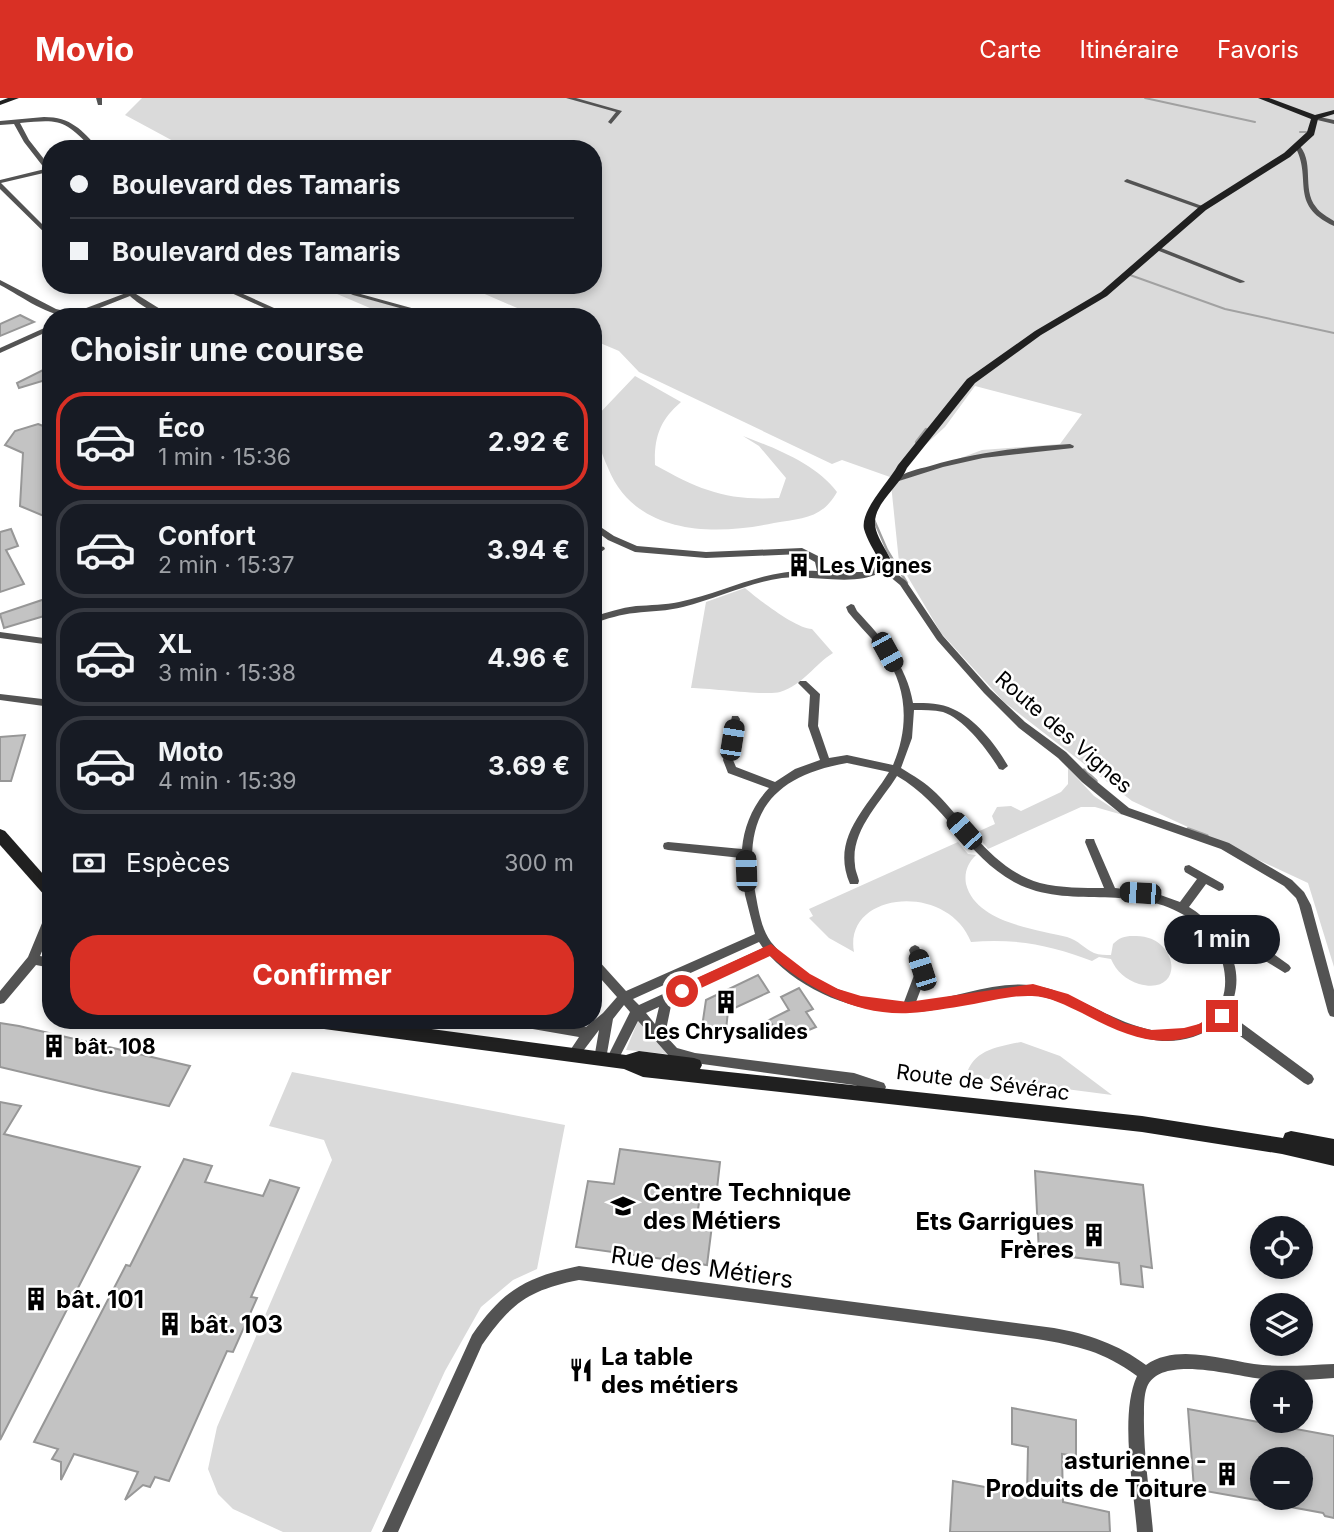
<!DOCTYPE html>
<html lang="fr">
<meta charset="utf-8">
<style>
body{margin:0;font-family:Inter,sans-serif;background:#20242c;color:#f1f3f6;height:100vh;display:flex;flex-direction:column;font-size:26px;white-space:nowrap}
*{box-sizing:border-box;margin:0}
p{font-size:23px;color:#9ea1a6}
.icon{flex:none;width:38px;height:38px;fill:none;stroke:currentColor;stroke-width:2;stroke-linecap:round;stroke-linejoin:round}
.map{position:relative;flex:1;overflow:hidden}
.details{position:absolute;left:42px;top:210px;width:560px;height:721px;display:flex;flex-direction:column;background:#171b24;border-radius:28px;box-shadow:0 4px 10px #0003}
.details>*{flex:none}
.hud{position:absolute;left:42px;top:42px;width:560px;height:154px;border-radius:28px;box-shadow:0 4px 10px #0003;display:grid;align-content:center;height:154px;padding:0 28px;background:#171b24}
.fabs{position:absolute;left:1250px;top:1118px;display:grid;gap:14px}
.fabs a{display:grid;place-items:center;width:63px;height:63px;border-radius:50%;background:#171b24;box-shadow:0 4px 10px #0003;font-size:35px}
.end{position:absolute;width:32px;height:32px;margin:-16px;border:9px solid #d93025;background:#fff;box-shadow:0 0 0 4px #fff}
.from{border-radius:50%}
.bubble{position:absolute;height:49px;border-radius:24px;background:#171b24;box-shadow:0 4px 10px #0003;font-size:23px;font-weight:700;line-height:49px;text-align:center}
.car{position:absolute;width:21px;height:42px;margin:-21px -10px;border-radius:9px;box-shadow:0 0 5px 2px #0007;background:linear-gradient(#222 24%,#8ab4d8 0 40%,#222 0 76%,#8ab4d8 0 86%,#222 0)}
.hud b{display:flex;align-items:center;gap:24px;height:66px;font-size:26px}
.hud b+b{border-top:2px solid #363941}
.hud i{width:18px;height:18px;background:#f1f3f6}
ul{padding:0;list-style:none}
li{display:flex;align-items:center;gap:21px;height:98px;margin:0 14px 10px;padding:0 14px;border:4px solid #363941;border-radius:28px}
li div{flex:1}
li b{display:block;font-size:26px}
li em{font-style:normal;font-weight:700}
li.current{border-color:#d93025}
li>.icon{width:63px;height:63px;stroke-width:1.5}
h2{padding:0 28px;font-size:32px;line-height:84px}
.pay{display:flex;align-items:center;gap:18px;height:77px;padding:0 28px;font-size:26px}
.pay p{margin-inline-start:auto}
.action{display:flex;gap:14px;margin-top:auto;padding:14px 28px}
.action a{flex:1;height:80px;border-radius:28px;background:#d93025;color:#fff;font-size:28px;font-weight:700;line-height:80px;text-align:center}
header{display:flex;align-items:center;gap:42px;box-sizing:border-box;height:98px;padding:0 35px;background:#d93025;color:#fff}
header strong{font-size:33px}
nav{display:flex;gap:38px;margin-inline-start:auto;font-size:24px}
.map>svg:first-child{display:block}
.green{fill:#dadada}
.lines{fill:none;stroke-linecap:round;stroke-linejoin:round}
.stream-far2{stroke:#a1a1a1;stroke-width:2}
.stream-far1{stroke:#a1a1a1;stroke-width:2.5}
.stream{stroke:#a1a1a1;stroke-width:3.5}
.building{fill:#c3c3c3;stroke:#979797;stroke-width:2}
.street{fill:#535353;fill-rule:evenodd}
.secondary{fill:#202020;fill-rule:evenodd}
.route{fill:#d93025}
.labels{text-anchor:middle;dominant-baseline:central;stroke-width:5;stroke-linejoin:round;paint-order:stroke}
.poi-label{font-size:21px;font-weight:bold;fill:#000;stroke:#fff;text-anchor:start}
.street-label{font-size:21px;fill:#000;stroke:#fff}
.near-poi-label{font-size:24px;font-weight:bold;fill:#000;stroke:#fff;text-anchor:start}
.near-street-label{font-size:24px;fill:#000;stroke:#fff}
</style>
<header>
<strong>Movio</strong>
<nav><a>Carte</a><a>Itinéraire</a><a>Favoris</a></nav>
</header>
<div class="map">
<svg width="1334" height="1434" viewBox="0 0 1334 1434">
<rect width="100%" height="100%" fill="#fff"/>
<!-- green -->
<g class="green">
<path d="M142,0H1334V869L1308,785L1132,703L1004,604L941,535L899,464L891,386L982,352L1060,346L1082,316L975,288L945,329L890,379L842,362L832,366L639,274L619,253L593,242V219H538L464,187H593V51H188L125,17Z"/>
<path d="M316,187H329L364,200L407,211L391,219Z"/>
<path d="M635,278L681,304C660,322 654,339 655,367C700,392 726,403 779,400L786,380L759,348L743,338C775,350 816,366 837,394C822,421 802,420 774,425C713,438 635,437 608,370C600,352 596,339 596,319Z"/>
<path d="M745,490C758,501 796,531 812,531L833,555C815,566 803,587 780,594C767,598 709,590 691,590L706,504Z"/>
<path d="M1068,670L1094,698L1123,717L1095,709H1081L988,751L975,735L995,726L992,718L997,709L1011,708L1021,713L1061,694L1068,686Z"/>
<path d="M958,744L968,756L976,757C968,765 964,774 966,786C976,825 1036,831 1067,839C1078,842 1085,851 1094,855C1099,857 1106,857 1111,857L1113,846C1119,840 1124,838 1133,838C1179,835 1187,899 1139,886C1126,882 1116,873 1111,861L1099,859L1092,863C1052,847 1013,840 971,844C947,783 843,794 854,854L829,840L809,820L813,818L809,811Z"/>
<path d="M638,923L667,956L626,952Z"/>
<path d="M1021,944L1060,958L1112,997L966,978C973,952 997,949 1021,944Z"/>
<path d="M292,974L565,1027L537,1171L513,1182L481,1209L445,1273L371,1434H283L233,1411L218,1396L208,1371L217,1329L332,1062L324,1042L269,1028Z"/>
</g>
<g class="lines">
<!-- stream-far2 -->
<g class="stream-far2">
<path d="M1145,0L1255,24"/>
<path d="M1300,34H1308"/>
<path d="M1130,177L1225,211L1334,235"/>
</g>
<!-- stream-far1 -->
<g class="stream-far1">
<path d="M916,344L926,331"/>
<path d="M874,422L887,452L907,485"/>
</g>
<!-- stream -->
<g class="stream">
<path d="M1084,672L1096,683"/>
<path d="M1188,731L1207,738"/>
</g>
</g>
<!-- building -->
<g class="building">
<path d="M20,217L34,224L0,238V226Z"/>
<path d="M51,268V287L42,283L19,290L17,285Z"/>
<path d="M38,326L51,331V421L20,408L23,355L5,347L15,333Z"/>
<path d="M11,431L18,448L6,452L24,486L0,494V434Z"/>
<path d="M51,499V516L4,530L0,516Z"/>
<path d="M25,637L11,683H0V639Z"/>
<path d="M758,877L769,894L728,913L726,932L702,929L706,902Z"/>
<path d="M799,890L813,911L806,914L816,929L790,940L787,936L781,939L769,922L789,912L781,899Z"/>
<path d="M0,925L19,928L190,968L169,1008L101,993L0,969Z"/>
<path d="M0,1004L21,1008L4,1036L140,1069L0,1342Z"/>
<path d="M620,1051L720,1064L716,1100L700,1098L696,1125L712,1127L707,1167L576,1149L588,1083L614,1086Z"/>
<path d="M184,1061L212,1068L205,1084L263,1098L270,1082L299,1090L251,1199L257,1200L233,1254L227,1253L169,1383L155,1379L150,1389L143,1387L125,1402L138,1374L74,1356L61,1382V1364L52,1361L58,1351L34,1344L126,1167L130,1168Z"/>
<path d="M1035,1073L1143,1087L1152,1170L1141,1168L1143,1189L1121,1186L1119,1165L1039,1155Z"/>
<path d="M1012,1310L1076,1322V1358L1062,1356L1063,1404L1109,1414L1110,1434H950L953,1383L1027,1397L1028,1349L1012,1346Z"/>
<path d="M1188,1311L1334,1338V1420L1325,1418L1323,1415L1269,1405L1270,1400H1300V1362H1262V1403L1194,1391Z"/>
</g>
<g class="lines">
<!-- street -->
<g class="street">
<path d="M96,0H102V7H98Z"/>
<path d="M566,0H576L622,13L611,26L608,24L616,14Z"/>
<path d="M1315,18L1334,22V26L1313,21V19Z"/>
<path d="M44,19C71,19 82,32 99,51H92C65,21 59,21 20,25L29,42L51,70V76L48,74L1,85L51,135V141L0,91V82L45,71L24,44L14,26L0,27V23Z"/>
<path d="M1297,45C1316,62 1301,91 1316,109C1320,115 1328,119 1334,123V128C1287,106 1314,80 1294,47Z"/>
<path d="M1127,81L1205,109L1206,110L1201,111L1125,84L1124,83Z"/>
<path d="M1156,148L1244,183L1245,184L1240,185L1154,151L1153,150Z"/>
<path d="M0,182L56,211L73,215L126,195L118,187H125L132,193L147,187H157L136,196L173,219C159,219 141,208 130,198L77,219C49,220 23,199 0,187Z"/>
<path d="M214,187H223L294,219H284Z"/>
<path d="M332,187H341L357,195L444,219H432L353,197Z"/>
<path d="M51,227V232L0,255V250Z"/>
<path d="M1070,346L1074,348L1073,350L983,360L943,369L899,383L895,381C905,374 918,371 930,368C976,354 1023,349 1070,346Z"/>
<path d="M593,424L614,438L637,448L706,454L802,450L822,460L826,474H864L880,467H886L906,483L943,538L990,591L1025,624L1066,654L1090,678L1129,710L1229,745L1292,782L1304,794L1311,807L1334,892V919L1330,918L1328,914L1299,807L1296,800L1284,788L1221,751L1121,716L1082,684L1058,660L1019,630L984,595L937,542L900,487L883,473C855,490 813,476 782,480C748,485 716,501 683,509C668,513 651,513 635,515C621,516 607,521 593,525V519C607,514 621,510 636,508C650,507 665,507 679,504C728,494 764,470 817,473L815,464L801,456L706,460L635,454L608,442L593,431Z"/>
<path d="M593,446L604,449L605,451L601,454L593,452Z"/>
<path d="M851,506L854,507L857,513C882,540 907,567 913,605C927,605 941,605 953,611C976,621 996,647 1008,668L1003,672L999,671C988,652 964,621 943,614C934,612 923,612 914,612L912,640L901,670C914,678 926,685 936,695C968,727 994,772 1040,785C1061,790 1083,790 1104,790L1085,744L1086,741H1094L1095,744L1115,790L1152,794L1180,804L1197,781L1185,774L1184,771L1185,768L1189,767L1223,786L1224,789L1223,792L1219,793L1206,786L1189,809C1208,821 1221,835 1230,855L1264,854L1266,843L1270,841L1274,843L1276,846L1275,857L1289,867L1291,870L1289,873L1285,875L1267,864L1234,865C1239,882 1236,899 1228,915L1312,977L1314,981L1312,985L1308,987L1304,985L1221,924C1212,931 1204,935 1193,939C1135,958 1089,905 1033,897C1002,893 969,905 939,911C879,923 811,902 769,857L672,903L665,937L677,950L695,955L854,975L884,985L886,989L884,993L880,995L854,987L695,965L669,958L638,923L616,966L612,967L608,966L606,962L630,914L624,907L613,921L606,961L604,965L600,966L596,965L594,961L599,932L577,961L573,962L569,961L567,957L579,939L504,926L502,922H542L586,929L603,915L617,899L593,872V859L597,861L626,893L755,836L745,797L741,760L668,752L664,751L663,748L664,745L668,744L742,751C744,728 753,707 769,690L728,675L723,662L732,618H738L740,621L733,662L736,669L775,684L795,671L820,662L808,628L810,597L798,585L800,583H806L820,596L818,628L829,660L847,657L893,667C909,630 908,590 884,556C873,541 860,529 848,514L846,509ZM847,665L889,674C867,710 830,740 850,786H858L859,783C858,778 855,772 855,767C850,733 881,704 897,678C944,705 967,758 1014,784C1067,813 1130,785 1184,817C1197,825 1209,836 1217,851C1225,866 1228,886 1222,902C1216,919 1198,929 1181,932C1130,942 1082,893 1031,887C992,883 954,901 916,904L928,872L919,849L915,847L911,849L909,852L916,872L904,904C855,904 802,882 771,844C761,831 758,809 755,793C742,716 772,678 847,665ZM759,844L763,850L639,907L633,901ZM659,909L655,926L646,915Z"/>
<path d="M0,534L51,541V547L0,540Z"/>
<path d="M0,596L51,602V609L0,602Z"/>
<path d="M51,813V832L40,858L51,860V870L36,867L4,905L0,906V893L28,859L45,818L47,815Z"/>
<path d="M579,1168L1054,1230C1088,1236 1118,1246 1146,1267C1179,1244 1227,1264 1263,1267C1287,1269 1310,1267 1334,1266V1280C1311,1282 1287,1283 1264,1281C1236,1279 1161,1255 1147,1289C1144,1297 1144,1307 1144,1315C1143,1355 1150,1395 1153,1434H1137C1134,1391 1119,1317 1137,1278C1103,1253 1078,1248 1037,1241L579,1182C529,1192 511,1205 482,1247L398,1434H382L472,1237C503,1192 526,1179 579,1168Z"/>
</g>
<!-- secondary -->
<g class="secondary">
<path d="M8,0H19L0,7V3Z"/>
<path d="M1258,0H1269L1315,17L1334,12V16L1318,21L1314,37L1290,59L1206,112L1107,198L1041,237L975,285L907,370C899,390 869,408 876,432C879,442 886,452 891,462L887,472H879L877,469L879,462C874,452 867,442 864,431C860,412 889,384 898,367L967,281L1035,233L1101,194L1200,108L1284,55L1307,34L1311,21Z"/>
<path d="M0,731L5,733L51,785V801L46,799L0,747Z"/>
<path d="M301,922H364L626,957L639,953L694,960L700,962L702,967L700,971L1142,1018L1283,1040L1285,1035L1291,1033L1334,1041V1068L1282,1056L1142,1034L643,979L624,971L309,929L303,927Z"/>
</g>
</g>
<!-- route -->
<path class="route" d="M771,846L810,876L838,891L861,898L908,904L1033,886L1068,896L1124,925L1151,932L1184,930L1199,926L1222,912L1228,918L1226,922C1173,957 1134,943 1082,915C1067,908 1049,898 1032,898C1011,897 988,904 968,907C949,910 929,914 910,915C855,918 810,891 770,858L686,897H677V889Z"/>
<!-- icons -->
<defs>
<g id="building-bare" transform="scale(1.89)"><path d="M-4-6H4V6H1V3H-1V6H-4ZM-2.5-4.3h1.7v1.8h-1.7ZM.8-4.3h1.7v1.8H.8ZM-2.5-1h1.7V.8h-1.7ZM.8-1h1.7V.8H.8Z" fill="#000" stroke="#fff" stroke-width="2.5" paint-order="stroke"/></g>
<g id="school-bare" transform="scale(1.89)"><path d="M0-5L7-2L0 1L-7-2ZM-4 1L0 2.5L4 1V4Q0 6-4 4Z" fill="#000" stroke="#fff" stroke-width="2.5" paint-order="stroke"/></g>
<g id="restaurant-bare" transform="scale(1.89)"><path d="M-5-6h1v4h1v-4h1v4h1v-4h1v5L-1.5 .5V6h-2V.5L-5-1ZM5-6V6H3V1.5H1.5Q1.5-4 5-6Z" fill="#000" stroke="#fff" stroke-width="2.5" paint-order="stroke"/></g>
</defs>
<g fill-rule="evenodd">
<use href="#building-bare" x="799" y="467"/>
<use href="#building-bare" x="726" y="904"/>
<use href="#building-bare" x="54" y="948"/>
<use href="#school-bare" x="623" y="1108"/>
<use href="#building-bare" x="1094" y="1137"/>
<use href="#building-bare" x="36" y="1201"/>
<use href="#building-bare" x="170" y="1226"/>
<use href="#restaurant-bare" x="581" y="1272"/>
<use href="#building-bare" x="1227" y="1376"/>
</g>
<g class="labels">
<!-- poi labels -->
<g class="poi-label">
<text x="819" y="467">Les Vignes</text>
<text x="726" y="933" text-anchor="middle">Les Chrysalides</text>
<text x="74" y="948">bât. 108</text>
</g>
<!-- street labels -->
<g class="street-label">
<text transform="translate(1064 634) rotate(41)">Route des Vignes</text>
<text transform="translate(983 984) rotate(7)">Route de Sévérac</text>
</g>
<!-- near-poi labels -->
<g class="near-poi-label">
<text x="643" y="1094">Centre Technique<tspan x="643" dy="28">des Métiers</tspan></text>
<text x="1074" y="1123" text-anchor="end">Ets Garrigues<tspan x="1074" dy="28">Frères</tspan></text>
<text x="56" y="1201">bât. 101</text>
<text x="190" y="1226">bât. 103</text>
<text x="601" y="1258">La table<tspan x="601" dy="28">des métiers</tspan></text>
<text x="1207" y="1362" text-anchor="end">asturienne -<tspan x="1207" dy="28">Produits de Toiture</tspan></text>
</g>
<!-- near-street labels -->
<g class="near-street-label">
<text transform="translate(702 1169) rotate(8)">Rue des Métiers</text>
</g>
</g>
</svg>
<div class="fabs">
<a><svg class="icon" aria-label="locate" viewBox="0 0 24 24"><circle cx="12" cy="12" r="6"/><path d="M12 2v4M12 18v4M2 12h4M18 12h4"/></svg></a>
<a><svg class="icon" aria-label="layers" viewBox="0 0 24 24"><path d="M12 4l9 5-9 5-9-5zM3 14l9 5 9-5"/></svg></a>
<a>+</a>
<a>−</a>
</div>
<i class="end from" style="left:682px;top:893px"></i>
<i class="end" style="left:1222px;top:918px"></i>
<div class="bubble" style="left:1164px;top:817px;width:116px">1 min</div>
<i class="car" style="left:887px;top:554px;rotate:151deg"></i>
<i class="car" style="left:732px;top:642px;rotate:9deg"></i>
<i class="car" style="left:964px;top:733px;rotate:318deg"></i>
<i class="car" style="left:746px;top:773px;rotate:358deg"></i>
<i class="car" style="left:1140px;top:795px;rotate:274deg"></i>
<i class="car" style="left:922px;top:872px;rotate:342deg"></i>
<div class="hud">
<b><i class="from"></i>Boulevard des Tamaris</b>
<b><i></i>Boulevard des Tamaris</b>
</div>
<section class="details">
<h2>Choisir une course</h2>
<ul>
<li class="current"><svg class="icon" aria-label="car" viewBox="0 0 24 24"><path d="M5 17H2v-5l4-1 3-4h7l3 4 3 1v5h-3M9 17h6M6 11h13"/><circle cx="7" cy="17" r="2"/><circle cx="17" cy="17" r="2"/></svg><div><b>Éco</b><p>1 min · 15:36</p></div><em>2.92 €</em></li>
<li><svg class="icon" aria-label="car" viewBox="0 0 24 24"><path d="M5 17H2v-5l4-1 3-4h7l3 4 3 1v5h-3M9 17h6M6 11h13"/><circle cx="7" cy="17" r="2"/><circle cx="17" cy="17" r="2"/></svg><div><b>Confort</b><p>2 min · 15:37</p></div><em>3.94 €</em></li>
<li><svg class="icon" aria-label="car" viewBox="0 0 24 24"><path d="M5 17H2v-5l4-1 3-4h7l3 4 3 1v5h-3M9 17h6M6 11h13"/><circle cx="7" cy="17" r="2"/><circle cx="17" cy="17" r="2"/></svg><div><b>XL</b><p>3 min · 15:38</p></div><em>4.96 €</em></li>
<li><svg class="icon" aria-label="car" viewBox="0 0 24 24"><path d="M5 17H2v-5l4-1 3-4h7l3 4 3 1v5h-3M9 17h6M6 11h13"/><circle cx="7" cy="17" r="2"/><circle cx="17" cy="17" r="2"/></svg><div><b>Moto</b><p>4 min · 15:39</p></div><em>3.69 €</em></li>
</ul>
<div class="pay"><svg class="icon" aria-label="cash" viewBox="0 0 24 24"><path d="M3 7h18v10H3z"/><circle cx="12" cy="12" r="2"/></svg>Espèces<p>300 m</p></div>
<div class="action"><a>Confirmer</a></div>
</section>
</div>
